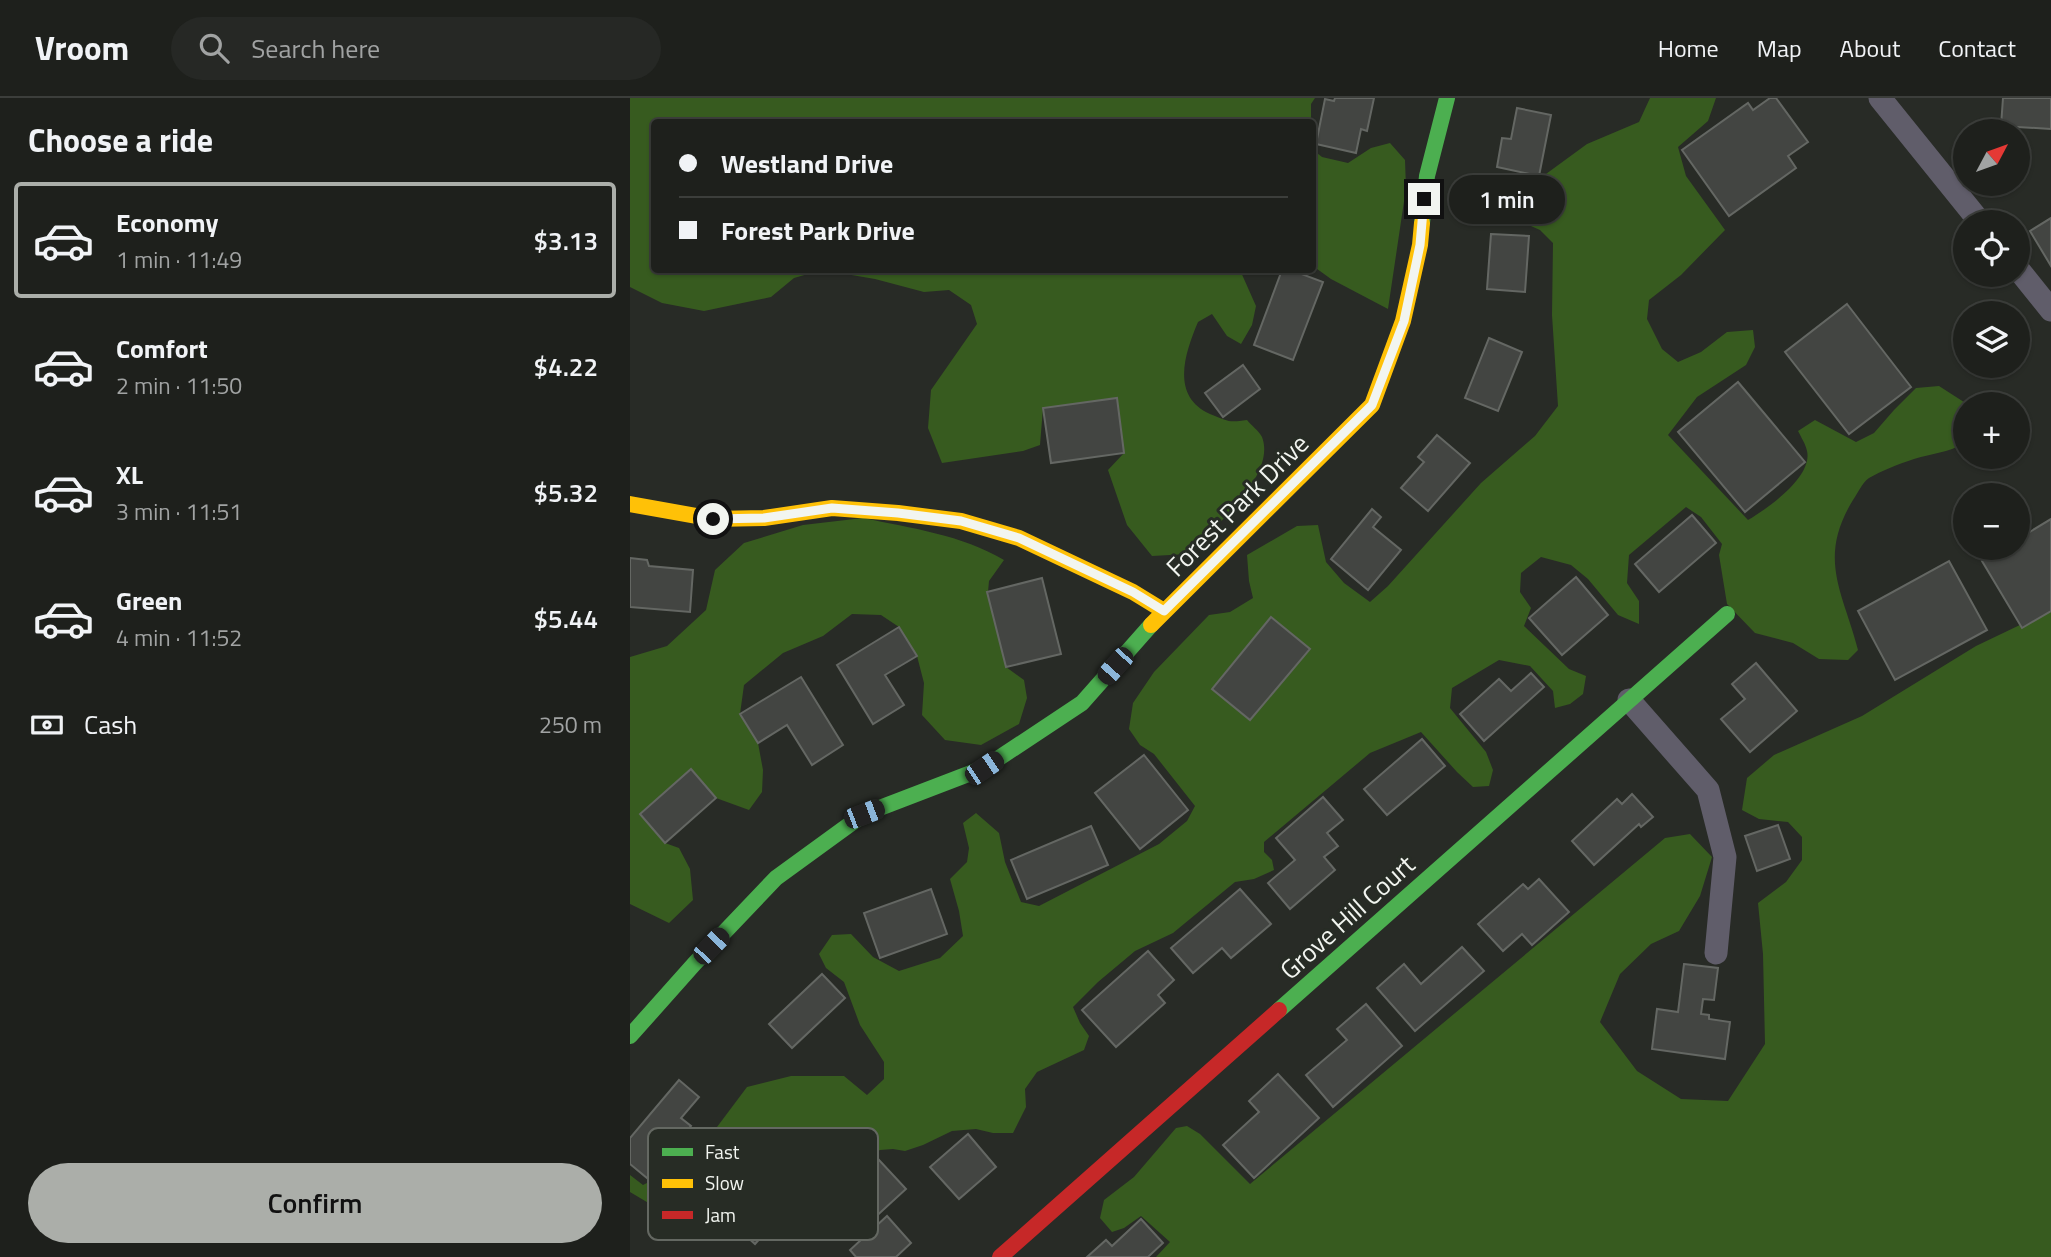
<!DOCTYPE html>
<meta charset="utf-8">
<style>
body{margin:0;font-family:"Titillium Web",sans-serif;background:#262825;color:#f1f3f6;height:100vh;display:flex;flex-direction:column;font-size:26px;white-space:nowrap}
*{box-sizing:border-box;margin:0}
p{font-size:23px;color:#a1a3a3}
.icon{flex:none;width:38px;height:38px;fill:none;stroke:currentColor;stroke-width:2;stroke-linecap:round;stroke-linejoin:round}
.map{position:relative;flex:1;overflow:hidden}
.sheet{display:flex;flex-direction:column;background:#1e201c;width:630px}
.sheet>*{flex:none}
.top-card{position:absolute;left:21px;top:21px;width:665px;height:154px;border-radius:7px;box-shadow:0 2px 5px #0004,0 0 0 2px #3c3e3b;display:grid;align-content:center;height:154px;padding:0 28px;background:#1e201c}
.needle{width:46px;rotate:49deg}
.controls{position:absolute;left:1323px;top:21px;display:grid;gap:14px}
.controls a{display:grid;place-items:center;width:77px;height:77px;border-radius:50%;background:#1e201c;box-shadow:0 2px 5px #0004,0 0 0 2px #3c3e3b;font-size:35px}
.end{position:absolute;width:32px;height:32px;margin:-16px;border:9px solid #f2f5f0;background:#111;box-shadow:0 0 0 4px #111}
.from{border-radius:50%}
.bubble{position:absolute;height:49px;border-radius:24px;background:#1e201c;box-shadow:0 2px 5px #0004,0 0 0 2px #3c3e3b;font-size:23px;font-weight:600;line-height:49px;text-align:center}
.car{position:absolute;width:21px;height:42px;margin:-21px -10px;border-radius:9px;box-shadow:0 0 5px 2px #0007;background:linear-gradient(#222 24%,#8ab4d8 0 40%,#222 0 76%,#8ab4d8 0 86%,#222 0)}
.top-card b{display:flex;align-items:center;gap:24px;height:66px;font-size:26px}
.top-card b+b{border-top:2px solid #3c3e3b}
.top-card i{width:18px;height:18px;background:#f1f3f6}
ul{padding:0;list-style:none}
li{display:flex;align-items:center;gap:21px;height:116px;margin:0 14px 10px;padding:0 14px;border:4px solid transparent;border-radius:7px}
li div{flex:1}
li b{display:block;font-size:26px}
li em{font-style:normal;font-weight:600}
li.current{border-color:#abaea9}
li>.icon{width:63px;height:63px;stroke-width:1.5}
h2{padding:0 28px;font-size:32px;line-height:84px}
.pay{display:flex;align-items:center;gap:18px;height:77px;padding:0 28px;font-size:26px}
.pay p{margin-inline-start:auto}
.button{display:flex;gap:14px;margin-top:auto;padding:14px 28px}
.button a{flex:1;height:80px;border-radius:42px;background:#abaea9;color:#111;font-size:28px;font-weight:600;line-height:80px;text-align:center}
header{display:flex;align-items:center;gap:42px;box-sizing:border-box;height:98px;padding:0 35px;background:#1e201c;border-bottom:2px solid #3c3e3b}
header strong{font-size:33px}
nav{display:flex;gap:38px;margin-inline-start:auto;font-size:24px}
.search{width:490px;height:63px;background:#262825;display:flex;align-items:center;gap:18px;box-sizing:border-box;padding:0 24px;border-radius:38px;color:#a1a3a3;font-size:26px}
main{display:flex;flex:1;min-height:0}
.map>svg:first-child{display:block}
.forest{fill:#375b1f}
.building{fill:#434542;stroke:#646763;stroke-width:2}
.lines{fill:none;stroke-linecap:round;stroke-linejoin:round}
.street{stroke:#605d6a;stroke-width:23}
.fast{stroke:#4caf50;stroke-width:16}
.slow{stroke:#ffc107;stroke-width:16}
.jam{stroke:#c62828;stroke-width:16}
.route{stroke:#f2f5f0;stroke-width:9}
.labels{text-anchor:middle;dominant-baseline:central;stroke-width:6;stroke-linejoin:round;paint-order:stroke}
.street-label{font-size:26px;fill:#f2f5f0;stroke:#272c25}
.key{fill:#272c25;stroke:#646862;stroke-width:2}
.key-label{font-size:19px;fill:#f2f5f0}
</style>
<header>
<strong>Vroom</strong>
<div class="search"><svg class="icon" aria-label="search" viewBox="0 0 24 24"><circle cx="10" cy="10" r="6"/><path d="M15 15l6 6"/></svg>Search here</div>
<nav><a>Home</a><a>Map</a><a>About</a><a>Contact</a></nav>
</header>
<main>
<section class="sheet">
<h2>Choose a ride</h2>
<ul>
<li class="current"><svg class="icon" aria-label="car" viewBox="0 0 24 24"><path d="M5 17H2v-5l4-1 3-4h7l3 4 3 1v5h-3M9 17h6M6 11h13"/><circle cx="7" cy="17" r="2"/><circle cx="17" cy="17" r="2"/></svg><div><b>Economy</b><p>1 min · 11:49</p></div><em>$3.13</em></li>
<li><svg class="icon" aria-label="car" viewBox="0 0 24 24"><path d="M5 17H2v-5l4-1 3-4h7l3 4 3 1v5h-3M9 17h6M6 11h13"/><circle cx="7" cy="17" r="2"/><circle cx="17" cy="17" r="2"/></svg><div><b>Comfort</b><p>2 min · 11:50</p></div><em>$4.22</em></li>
<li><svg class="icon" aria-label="car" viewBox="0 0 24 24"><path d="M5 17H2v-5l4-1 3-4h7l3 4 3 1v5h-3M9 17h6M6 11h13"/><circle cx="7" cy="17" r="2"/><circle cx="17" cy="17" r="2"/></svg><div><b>XL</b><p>3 min · 11:51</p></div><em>$5.32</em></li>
<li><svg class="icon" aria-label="car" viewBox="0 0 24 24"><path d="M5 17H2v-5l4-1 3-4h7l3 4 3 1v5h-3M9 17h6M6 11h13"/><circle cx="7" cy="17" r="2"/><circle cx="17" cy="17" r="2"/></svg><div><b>Green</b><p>4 min · 11:52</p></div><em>$5.44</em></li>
</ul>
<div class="pay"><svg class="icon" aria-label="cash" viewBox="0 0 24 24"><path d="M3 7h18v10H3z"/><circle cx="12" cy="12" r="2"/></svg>Cash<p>250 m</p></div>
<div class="button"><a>Confirm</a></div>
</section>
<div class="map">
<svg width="1421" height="1159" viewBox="0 0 1421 1159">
<rect width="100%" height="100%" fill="#282b26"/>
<!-- forest -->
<g class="forest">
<path d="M0,0H685L681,6V24H24V172H610L626,208L622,227L611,246L597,238L582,216L568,224C555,255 540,298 580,316C598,323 598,325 617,322C621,327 629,333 632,339C647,378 582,431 558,456L522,458L497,427L478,372L494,355L486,300L413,310L410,347L393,353L312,365L298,330L301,292L347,226L341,207L319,192L294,194L245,181L192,172L164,180L141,199L74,213L32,205L0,189Z"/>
<path d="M1020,0H1086L1078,23L1048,49L1056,78L1095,132L1051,177L1019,202L1017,221L1032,251L1048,264L1071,254L1097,234L1123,232L1125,249L1116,267L1067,299L1038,337L1118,422C1137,411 1183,379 1177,353C1176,347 1171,339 1168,333L1185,322L1226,344L1244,335L1264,312L1286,290L1309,288L1337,306H1335V345C1317,355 1303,355 1284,361C1269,366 1251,373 1239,380C1232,385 1228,395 1223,402C1187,461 1213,494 1228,552L1218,562L1189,561L1163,545L1125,535L1097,506L1089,457L1092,446L1071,419L1056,409L999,457L997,485L1009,503V526L988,517L958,481L941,467L911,459L891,475L890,494L901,510L894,528L939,571L956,578L953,596L940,606L925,610L923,593L900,568L869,562L822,590L820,610L856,654L863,672L859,688L843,689L827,674L791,634L740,655L634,744V754L642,762L644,772L624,781L605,784L543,835L505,853L468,884L443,909L450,925L459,938L454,952L407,974L395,991L396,1009L383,1035H363L346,1031L322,1033L293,1047L275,1053L263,1051L250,1052L233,1061L210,1077L194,1100L187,1103L177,1100L146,1073L121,1056L100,1052L80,1060L67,1085L63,1099L90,1129L80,1141L61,1136L37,1116L0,1094V1077L13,1087L48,1069L87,1029L117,989L161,978H214L237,997L254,981V964L230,927L214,884L196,870L189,856L202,837L221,836L243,859L269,873L310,860L333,838L329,813L320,781L337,764L339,750L333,725L346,715L369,735L375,764L391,804L409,808L529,746L557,723L565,708L524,656L510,647L499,631L503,605L524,574L579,517L600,514L623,500L619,483L617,457L667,428L688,427L696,464L714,485L740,504L758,488L851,385L905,338L928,308L922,217L923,145L910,132L887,122L875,105L882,84H905L957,46L1009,24Z"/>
<path d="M760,45L775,62L776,90L758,211L701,181L683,168L682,51L692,59L718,65L741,50Z"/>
<path d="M233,420C281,430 332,437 374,462L359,483L358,494L376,569L394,582L397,600L389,626L351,647L315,642L292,617L294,585L287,558L269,529L251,517L222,516L193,538L153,555L114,587L110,616L128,645L133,672L132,694L119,712L86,700L61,671L10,716L35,745L49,750L60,771L63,802L39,825L0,806V559L37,548L76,512L85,472L114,445L173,427Z"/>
<path d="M1421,512V1159H526L540,1144L511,1118L494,1130L482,1134L470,1120L474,1102L504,1079L546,1030L557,1028L570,1036L620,1086L1035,740L1060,736L1082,759L1070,798L1049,833L1021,846L990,876L970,924L1007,973L1051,1001L1098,1003L1135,946L1133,856L1128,805L1156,784L1172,762V739L1158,724L1129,721L1112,712L1117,680L1144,657L1232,618L1346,548Z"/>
</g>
<!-- building -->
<g class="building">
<path d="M705,0H744L737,33L731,31L726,55L686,46L695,1L704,3Z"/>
<path d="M1140,0H1146L1178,44L1158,58L1166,70L1099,118L1052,52L1118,5L1123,12Z"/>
<path d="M1373,0H1421V31L1371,28Z"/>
<path d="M887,10L921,17L909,78L867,69L872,40L881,41Z"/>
<path d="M1421,120V168L1400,133Z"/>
<path d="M861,136L899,138L895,194L857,191Z"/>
<path d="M652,172H661L693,184L663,262L624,247Z"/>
<path d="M1217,206L1281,289L1219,336L1155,254Z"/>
<path d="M859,240L892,254L868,313L835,300Z"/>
<path d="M613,267L630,291L593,319L575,295Z"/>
<path d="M1108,284L1175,364L1115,414L1048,334Z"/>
<path d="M487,300L494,355L421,365L413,310Z"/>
<path d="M807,337L840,365L798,413L771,390L794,364L788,359Z"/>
<path d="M742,411L751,419L743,429L771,452L738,492L701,461Z"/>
<path d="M1062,417L1086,445L1029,494L1005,466Z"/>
<path d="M1421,421V513L1392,530L1352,463L1374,450H1388V441Z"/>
<path d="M0,460L17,462L19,468L63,472L60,514L0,509Z"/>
<path d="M1319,463L1357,532L1265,582L1228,513Z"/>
<path d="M946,479L978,517L932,557L899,520Z"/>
<path d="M412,480L431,556L376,569L357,494Z"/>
<path d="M641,519L680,551L620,622L582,591Z"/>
<path d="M269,529L287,558L255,577L274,607L243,626L207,567Z"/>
<path d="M1126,565L1167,613L1120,654L1091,621L1115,601L1102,586Z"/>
<path d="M901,575L914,589L854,643L830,616L869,581L881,593Z"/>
<path d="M171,579L213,647L182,667L157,627L128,645L110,616Z"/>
<path d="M792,641L815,668L757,717L734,691Z"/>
<path d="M514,657L558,712L510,751L465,695Z"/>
<path d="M61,671L86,700L35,745L10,716Z"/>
<path d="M1002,696L1023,719L1011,729L1009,726L964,767L942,743L987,701L992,706Z"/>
<path d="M693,699L713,722L697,735L708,748L694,759L705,772L660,811L638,785L665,762L646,740Z"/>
<path d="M1148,727L1160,761L1127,773L1115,738Z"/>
<path d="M461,728L478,767L397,801L381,762Z"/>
<path d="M909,781L939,814L902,847L892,836L873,853L848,826L893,786L898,791Z"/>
<path d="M301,791L317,836L250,860L234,815Z"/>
<path d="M610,791L641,826L601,860L592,850L563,875L541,850Z"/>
<path d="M832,849L854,873L785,933L747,890L774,866L791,886Z"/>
<path d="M518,853L544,882L528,897L535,905L486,949L452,912Z"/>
<path d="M1054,866L1088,870L1084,902L1073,901L1071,916L1079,917V921L1100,924L1095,961L1022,951L1027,911L1048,914Z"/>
<path d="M192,876L215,900L162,950L139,926Z"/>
<path d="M736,906L772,948L703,1009L676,977L717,942L707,931Z"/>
<path d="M648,976L689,1020L624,1080L593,1047L629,1014L619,1003Z"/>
<path d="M49,982L69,999L51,1020L61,1028L17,1080L0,1066V1040Z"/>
<path d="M338,1036L366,1069L329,1101L300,1069Z"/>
<path d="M249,1062L276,1091L230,1133L204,1104Z"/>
<path d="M91,1067L149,1119L125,1146L67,1094Z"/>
<path d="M257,1118L281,1145L266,1159H226L220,1152Z"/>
<path d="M511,1121L533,1145L518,1159H457L476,1142L482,1148Z"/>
</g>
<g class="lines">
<!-- street -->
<g class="street">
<path d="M1250,0L1350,124"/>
<path d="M1388,171L1421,212"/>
<path d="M999,602L1078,692L1095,759L1086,855"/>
</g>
<!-- fast -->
<g class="fast">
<path d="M792,125L797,78L817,0"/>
<path d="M649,912L1097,516"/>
<path d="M0,938L65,865L146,780L234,716L354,670L452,605L521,527"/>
</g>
<!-- slow -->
<g class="slow">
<path d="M0,406L83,421L134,420L202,410L268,415L331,423L389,440L503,494L534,513"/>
<path d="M521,527L742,307L773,223L790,147L792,125"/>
</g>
<!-- jam -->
<path class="jam" d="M370,1159L649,912"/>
</g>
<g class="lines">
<!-- route -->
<path class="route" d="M83,421L134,420L202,410L268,415L331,423L389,440L503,494L534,513L742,307L774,223L790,147L794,101"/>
</g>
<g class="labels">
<!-- street labels -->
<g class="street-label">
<text transform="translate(607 407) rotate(-45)">Forest Park Drive</text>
<text transform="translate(717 819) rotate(-42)">Grove Hill Court</text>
</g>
</g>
<!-- legend -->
<rect x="18" y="1030" width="230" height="112" rx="10" class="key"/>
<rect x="32" y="1050" width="31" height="8" fill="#4caf50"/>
<rect x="32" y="1081" width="31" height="9" fill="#ffc107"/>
<rect x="32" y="1113" width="31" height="8" fill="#c62828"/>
<g class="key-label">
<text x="75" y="1061">Fast</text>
<text x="75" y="1092">Slow</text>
<text x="75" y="1124">Jam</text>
</g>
</svg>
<div class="controls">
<a><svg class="needle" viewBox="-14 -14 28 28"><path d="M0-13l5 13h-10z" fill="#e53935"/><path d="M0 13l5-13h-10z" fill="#a1a3a3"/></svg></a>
<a><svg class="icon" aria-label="locate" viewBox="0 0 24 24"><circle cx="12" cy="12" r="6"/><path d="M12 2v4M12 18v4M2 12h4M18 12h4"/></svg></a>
<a><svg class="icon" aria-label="layers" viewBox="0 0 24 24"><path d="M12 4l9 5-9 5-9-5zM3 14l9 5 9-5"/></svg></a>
<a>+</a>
<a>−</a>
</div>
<i class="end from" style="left:83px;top:421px"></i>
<i class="end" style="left:794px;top:101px"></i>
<div class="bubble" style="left:819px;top:77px;width:116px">1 min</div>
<i class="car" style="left:485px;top:568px;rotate:222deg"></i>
<i class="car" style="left:354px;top:670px;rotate:56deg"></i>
<i class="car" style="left:234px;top:716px;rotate:69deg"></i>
<i class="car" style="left:81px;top:848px;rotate:44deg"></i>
<div class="top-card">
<b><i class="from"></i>Westland Drive</b>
<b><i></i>Forest Park Drive</b>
</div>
</div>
</main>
